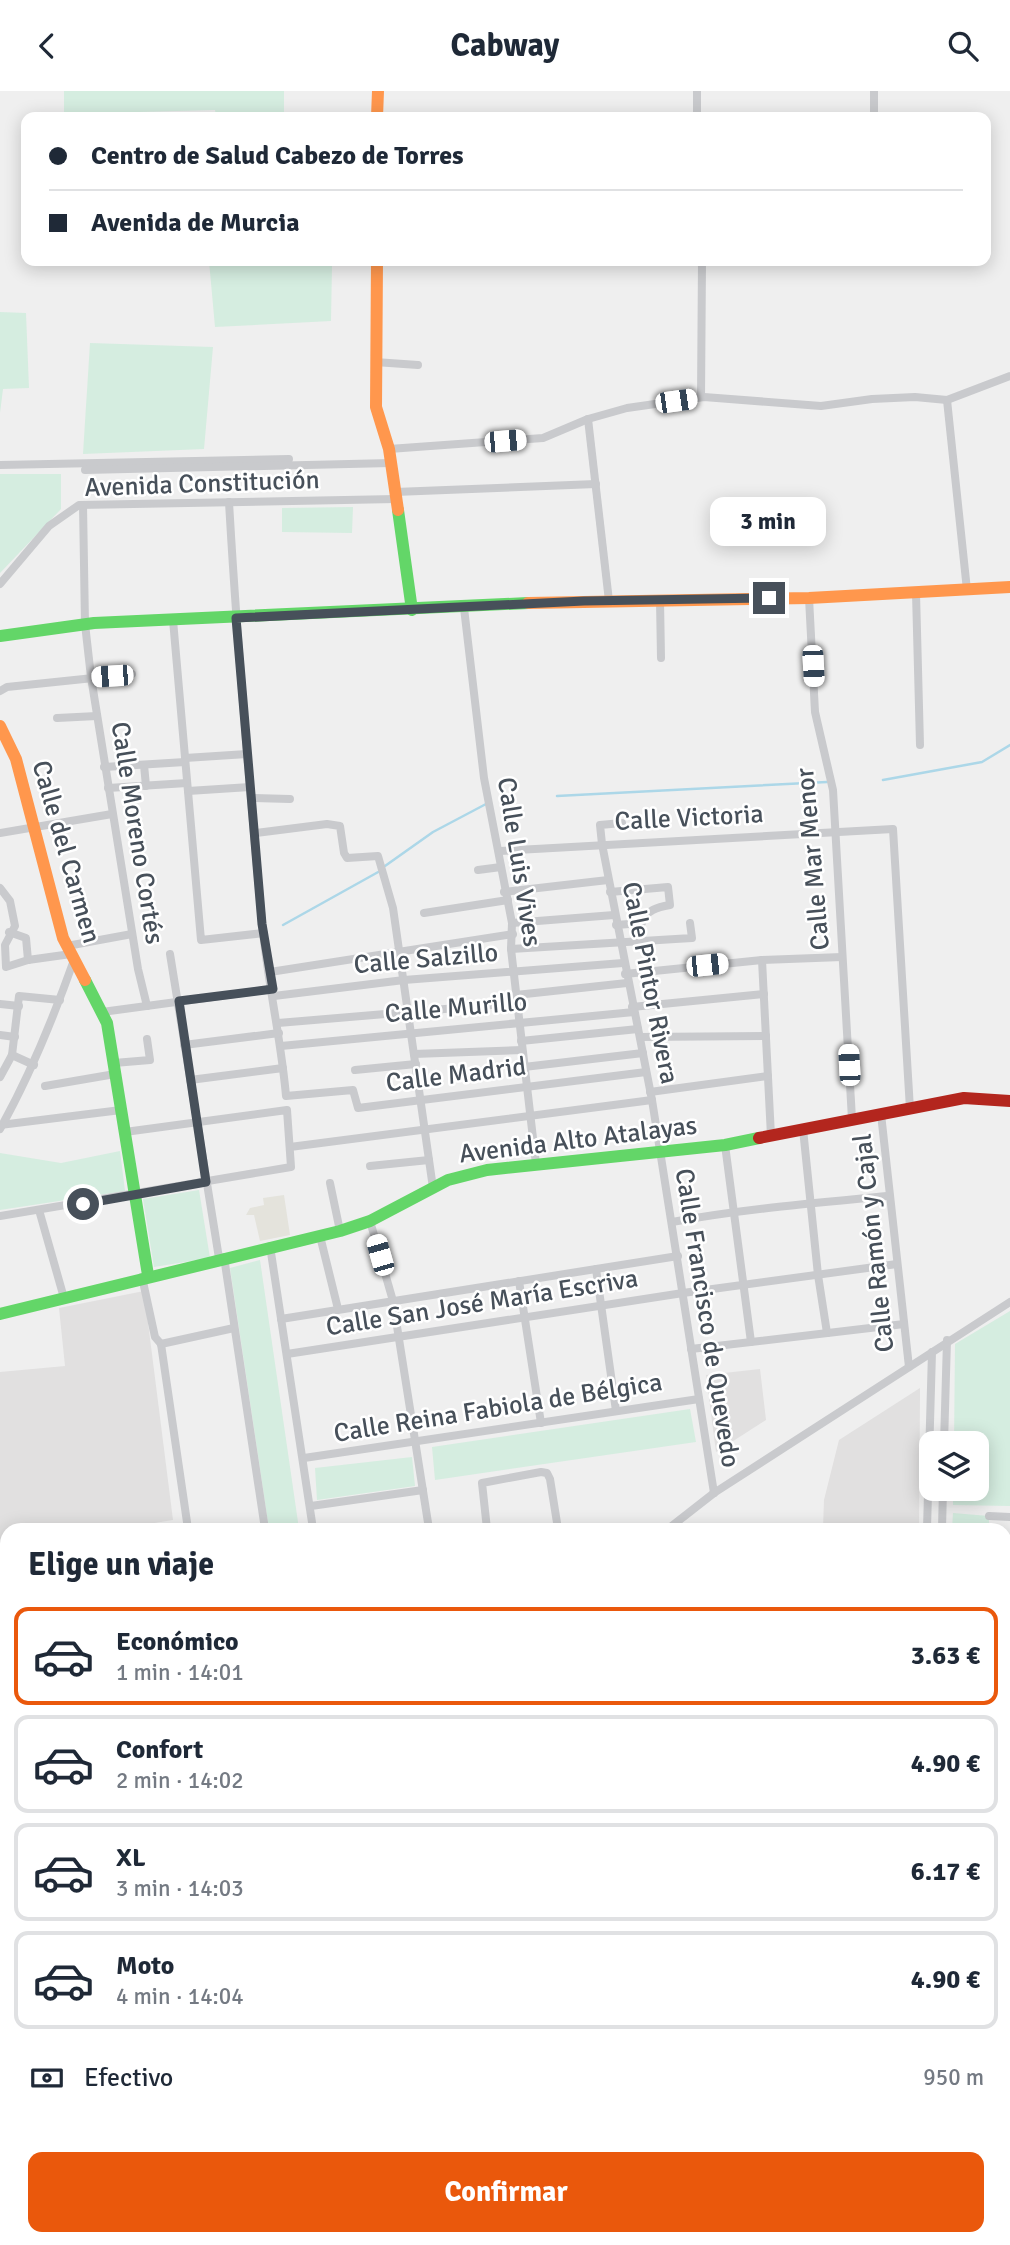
<!DOCTYPE html>
<html lang="es">
<meta charset="utf-8">
<style>
body{margin:0;font-family:Signika,sans-serif;background:#f6f6f7;color:#1f2937;height:100vh;display:flex;flex-direction:column;font-size:26px;white-space:nowrap}
*{box-sizing:border-box;margin:0}
p{font-size:23px;color:#747a83}
.icon{flex:none;width:38px;height:38px;fill:none;stroke:currentColor;stroke-width:2;stroke-linecap:round;stroke-linejoin:round}
.map{position:relative;flex:1;overflow:hidden}
.panel{position:absolute;left:0px;top:1432px;width:1012px;height:723px;display:flex;flex-direction:column;background:#fff;border-radius:21px 21px 0 0;box-shadow:0 4px 18px #0003}
.panel>*{flex:none}
.banner{position:absolute;left:21px;top:21px;width:970px;height:154px;border-radius:14px;box-shadow:0 4px 18px #0003;display:grid;align-content:center;height:154px;padding:0 28px;background:#fff}
.fabs{position:absolute;left:919px;top:1340px;display:grid;gap:14px}
.fabs a{display:grid;place-items:center;width:70px;height:70px;border-radius:14px;background:#fff;box-shadow:0 4px 18px #0003;font-size:35px}
.end{position:absolute;width:32px;height:32px;margin:-16px;border:9px solid #47505a;background:#fff;box-shadow:0 0 0 4px #fff}
.from{border-radius:50%}
.bubble{position:absolute;height:49px;border-radius:14px;background:#fff;box-shadow:0 4px 18px #0003;font-size:23px;font-weight:800;line-height:49px;text-align:center}
.car{position:absolute;width:21px;height:42px;margin:-21px -10px;border-radius:9px;box-shadow:0 0 5px 2px #0007;background:linear-gradient(#fff 24%,#345 0 40%,#fff 0 76%,#345 0 86%,#fff 0)}
.banner b{display:flex;align-items:center;gap:24px;height:66px;font-size:26px}
.banner b+b{border-top:2px solid #e0e1e3}
.banner i{width:18px;height:18px;background:#1f2937}
ul{padding:0;list-style:none}
li{display:flex;align-items:center;gap:21px;height:98px;margin:0 14px 10px;padding:0 14px;border:4px solid #e0e1e3;border-radius:14px}
li div{flex:1}
li b{display:block;font-size:26px}
li em{font-style:normal;font-weight:800}
li.active{border-color:#ea580c}
li>.icon{width:63px;height:63px;stroke-width:1.5}
h2{padding:0 28px;font-size:32px;line-height:84px}
.pay{display:flex;align-items:center;gap:18px;height:77px;padding:0 28px;font-size:26px}
.pay p{margin-inline-start:auto}
.primary-button{display:flex;gap:14px;margin-top:auto;padding:14px 28px}
.primary-button a{flex:1;height:80px;border-radius:14px;background:#ea580c;color:#fff;font-size:28px;font-weight:800;line-height:80px;text-align:center}
header{display:flex;justify-content:space-between;align-items:center;height:91px;padding:0 28px;background:#fff;font-size:32px;font-weight:800}
.map>svg:first-child{display:block}
.commercial{fill:#e4e3dc}
.education{fill:#e1e0e0}
.green{fill:#d5ede0}
.lines{fill:none;stroke-linecap:round;stroke-linejoin:round}
.stream{stroke:#acd7e8;stroke-width:2.5}
.street{stroke:#c9cacd;stroke-width:8}
.fast{stroke:#63d668;stroke-width:12}
.slow{stroke:#ff974d;stroke-width:12}
.jam{stroke:#b3261e;stroke-width:12}
.route{stroke:#47505a;stroke-width:9}
.labels{text-anchor:middle;dominant-baseline:central;stroke-width:5;stroke-linejoin:round;paint-order:stroke}
.street-label{font-size:26px;fill:#47505a;stroke:#fff}
</style>
<header><svg class="icon" aria-label="back" viewBox="0 0 24 24"><path d="M15 5l-7 7 7 7"/></svg>Cabway<svg class="icon" aria-label="search" viewBox="0 0 24 24"><circle cx="10" cy="10" r="6"/><path d="M15 15l6 6"/></svg></header>
<div class="map">
<svg width="1010" height="2154" viewBox="0 0 1010 2154">
<rect width="100%" height="100%" fill="#efefef"/>
<!-- commercial -->
<path class="commercial" d="M284,1104L290,1144L260,1150L254,1124H246L250,1117L264,1114L263,1107Z"/>
<!-- education -->
<g class="education">
<path d="M144,1200L173,1429L118,1438H7V1620L0,1621V1281L65,1275L59,1217Z"/>
<path d="M760,1278L766,1329L716,1361L706,1284Z"/>
<path d="M920,1297L919,1438H823L824,1409L839,1349Z"/>
<path d="M299,2147H449L448,2154H300Z"/>
</g>
<!-- green -->
<g class="green">
<path d="M64,0H284V26H216L215,19L64,23Z"/>
<path d="M209,170H304L332,174L331,230L215,236Z"/>
<path d="M0,221L26,222L29,297L3,298L0,322Z"/>
<path d="M90,252L213,256L204,358L83,363Z"/>
<path d="M0,383H61V418L0,482Z"/>
<path d="M353,416L352,442L282,441V417Z"/>
<path d="M120,1060L125,1100L0,1119V1062L61,1072Z"/>
<path d="M199,1099L210,1167L154,1176L143,1108Z"/>
<path d="M260,1169L299,1438H269L230,1177Z"/>
<path d="M1010,1220V1415L953,1414V1398H976V1353H954L955,1253Z"/>
<path d="M690,1318L696,1351L435,1389L432,1356Z"/>
<path d="M412,1366L415,1395L317,1409L315,1377Z"/>
<path d="M953,1422L989,1425V1438H952Z"/>
<path d="M1005,1780L1010,1781V1911L1004,1912Z"/>
</g>
<g class="lines">
<!-- stream -->
<g class="stream">
<path d="M883,689L982,671L1010,654"/>
<path d="M557,705L827,691"/>
<path d="M385,775L433,741L486,713"/>
<path d="M283,834L380,780"/>
<path d="M0,1775L7,1782"/>
<path d="M187,2147L189,2154"/>
</g>
<!-- street -->
<g class="street">
<path d="M697,0V26"/>
<path d="M874,0V26"/>
<path d="M375,271L418,274"/>
<path d="M701,306L702,170"/>
<path d="M947,309L967,499"/>
<path d="M588,328L609,510"/>
<path d="M389,358L543,347L588,328L627,317L704,306L821,315L872,308L915,306L947,309L1010,285"/>
<path d="M0,374L289,368"/>
<path d="M85,379L391,372"/>
<path d="M395,401L596,393"/>
<path d="M229,411C237,551 249,691 262,831C267,889 281,947 286,1005L353,999L358,1017L646,981"/>
<path d="M83,414L85,533L91,586L138,878L147,915"/>
<path d="M0,493L49,435L79,414L396,408"/>
<path d="M916,502L920,654"/>
<path d="M809,507L815,621L833,699L852,1028"/>
<path d="M660,509L661,567"/>
<path d="M464,517L484,687L512,832L511,858L536,1073"/>
<path d="M173,529L201,849L264,842"/>
<path d="M0,600L7,596L132,583"/>
<path d="M57,627L97,625"/>
<path d="M185,667L247,663"/>
<path d="M144,674L146,695"/>
<path d="M104,676L185,671"/>
<path d="M108,697L187,692"/>
<path d="M188,700L250,696"/>
<path d="M252,707L290,708"/>
<path d="M622,732L600,734L602,753L652,1009L714,1402"/>
<path d="M0,742L112,723"/>
<path d="M256,742L327,733L340,735L344,762L347,767L378,765L393,817L433,1097"/>
<path d="M500,760L893,738L910,1018"/>
<path d="M478,779L501,776"/>
<path d="M0,797L10,810L15,835L5,854L6,876L28,869L71,863"/>
<path d="M504,801L608,789"/>
<path d="M610,801L668,796L670,814C658,816 646,819 642,832L616,834"/>
<path d="M424,822L508,809"/>
<path d="M512,832L614,824"/>
<path d="M9,841L26,847L28,869"/>
<path d="M67,855L132,843"/>
<path d="M511,858L692,847L690,832"/>
<path d="M170,863L219,1167"/>
<path d="M762,869L771,1045"/>
<path d="M270,881L513,843"/>
<path d="M625,883L762,869L842,866"/>
<path d="M516,904L627,892"/>
<path d="M274,905L404,889L623,872"/>
<path d="M0,913L19,915"/>
<path d="M632,916L764,903"/>
<path d="M102,921L273,898"/>
<path d="M278,932L517,912"/>
<path d="M0,944L15,946"/>
<path d="M640,946L766,945"/>
<path d="M521,950L638,938"/>
<path d="M184,954L279,942"/>
<path d="M281,955L634,921"/>
<path d="M414,963L522,959"/>
<path d="M12,964L34,974"/>
<path d="M114,972L150,969L147,948"/>
<path d="M524,976L643,962"/>
<path d="M355,979L416,973"/>
<path d="M0,986L12,964L19,905L60,909"/>
<path d="M190,989L283,977"/>
<path d="M45,995L115,983"/>
<path d="M650,1001L768,985"/>
<path d="M881,1023L909,1276"/>
<path d="M0,1034L121,1019"/>
<path d="M0,1038C31,983 53,928 74,869"/>
<path d="M803,1038L818,1184L827,1242"/>
<path d="M725,1054L751,1251"/>
<path d="M290,1056L652,1009"/>
<path d="M370,1075L429,1069"/>
<path d="M330,1092L340,1140"/>
<path d="M39,1119L64,1207"/>
<path d="M0,1125L291,1076L287,1019L125,1041"/>
<path d="M370,1130L393,1210L429,1438"/>
<path d="M672,1131C743,1118 816,1112 887,1105"/>
<path d="M320,1145L338,1218"/>
<path d="M270,1155L313,1438"/>
<path d="M224,1166L265,1438"/>
<path d="M596,1178L616,1320"/>
<path d="M142,1186L155,1246L161,1253"/>
<path d="M519,1190L541,1332"/>
<path d="M281,1228L678,1165"/>
<path d="M161,1253L188,1438"/>
<path d="M161,1253L234,1237"/>
<path d="M691,1258L904,1233"/>
<path d="M287,1263L683,1202L897,1173"/>
<path d="M944,1353L947,1249"/>
<path d="M304,1367L699,1308"/>
<path d="M311,1415L423,1399"/>
<path d="M989,1425L1010,1426"/>
<path d="M487,1438L482,1392L541,1381L547,1382L550,1388L558,1438"/>
<path d="M668,1438L714,1402L1010,1211"/>
<path d="M927,1438L932,1261"/>
<path d="M942,1438L943,1398"/>
<path d="M1004,1508H1010"/>
<path d="M1004,1527H1010"/>
<path d="M1004,1559L1010,1560"/>
<path d="M1004,1618H1010"/>
<path d="M1004,1680L1010,1681"/>
<path d="M1004,1738L1010,1739"/>
<path d="M0,1955L7,1948"/>
<path d="M1004,2077L1010,2074"/>
<path d="M1004,2122L1010,2120"/>
<path d="M293,2147V2154"/>
<path d="M852,2154L853,2147"/>
<path d="M871,2154L872,2147"/>
<path d="M930,2154L946,2147"/>
</g>
<!-- fast -->
<g class="fast">
<path d="M398,419L412,519"/>
<path d="M0,545L94,532L528,512"/>
<path d="M85,889L107,932L148,1184"/>
<path d="M0,1223L340,1140L370,1130L448,1089L487,1079L725,1054L759,1047"/>
<path d="M1004,1941H1010"/>
<path d="M0,2007H7"/>
</g>
<!-- slow -->
<g class="slow">
<path d="M377,26L378,0"/>
<path d="M377,170L376,316L389,358L398,419"/>
<path d="M528,512L809,507L1010,496"/>
<path d="M0,635L16,668L63,847L85,889"/>
<path d="M1004,1921H1010"/>
<path d="M0,2022H7"/>
</g>
<!-- jam -->
<path class="jam" d="M759,1047L964,1007L1010,1010"/>
</g>
<g class="lines">
<!-- route -->
<path class="route" d="M83,1113L206,1091L179,910L273,898L262,833L236,527L584,510L769,507"/>
</g>
<g class="labels">
<!-- street labels -->
<g class="street-label">
<text transform="translate(202 393) rotate(-2)">Avenida Constitución</text>
<text transform="translate(689 727) rotate(-3)">Calle Victoria</text>
<text transform="translate(137 742) rotate(81)">Calle Moreno Cortés</text>
<text transform="translate(66 761) rotate(74)">Calle del Carmen</text>
<text transform="translate(813 768) rotate(-95)">Calle Mar Menor</text>
<text transform="translate(519 771) rotate(81)">Calle Luis Vives</text>
<text transform="translate(426 868) rotate(-5)">Calle Salzillo</text>
<text transform="translate(650 892) rotate(79)">Calle Pintor Rivera</text>
<text transform="translate(456 917) rotate(-5)">Calle Murillo</text>
<text transform="translate(456 984) rotate(-7)">Calle Madrid</text>
<text transform="translate(578 1049) rotate(-7)">Avenida Alto Atalayas</text>
<text transform="translate(874 1152) rotate(-96)">Calle Ramón y Cajal</text>
<text transform="translate(482 1212) rotate(-9)">Calle San José María Escriva</text>
<text transform="translate(707 1227) rotate(81)">Calle Francisco de Quevedo</text>
<text transform="translate(498 1317) rotate(-9)">Calle Reina Fabiola de Bélgica</text>
</g>
</g>
</svg>
<div class="fabs">
<a><svg class="icon" aria-label="layers" viewBox="0 0 24 24"><path d="M12 4l9 5-9 5-9-5zM3 14l9 5 9-5"/></svg></a>
</div>
<i class="end from" style="left:83px;top:1113px"></i>
<i class="end" style="left:769px;top:507px"></i>
<div class="bubble" style="left:710px;top:406px;width:116px">3 min</div>
<i class="car" style="left:676px;top:310px;rotate:82deg"></i>
<i class="car" style="left:505px;top:350px;rotate:85deg"></i>
<i class="car" style="left:813px;top:575px;rotate:177deg"></i>
<i class="car" style="left:112px;top:585px;rotate:266deg"></i>
<i class="car" style="left:707px;top:874px;rotate:84deg"></i>
<i class="car" style="left:849px;top:974px;rotate:357deg"></i>
<i class="car" style="left:380px;top:1164px;rotate:344deg"></i>
<div class="banner">
<b><i class="from"></i>Centro de Salud Cabezo de Torres</b>
<b><i></i>Avenida de Murcia</b>
</div>
<section class="panel">
<h2>Elige un viaje</h2>
<ul>
<li class="active"><svg class="icon" aria-label="car" viewBox="0 0 24 24"><path d="M5 17H2v-5l4-1 3-4h7l3 4 3 1v5h-3M9 17h6M6 11h13"/><circle cx="7" cy="17" r="2"/><circle cx="17" cy="17" r="2"/></svg><div><b>Económico</b><p>1 min · 14:01</p></div><em>3.63 €</em></li>
<li><svg class="icon" aria-label="car" viewBox="0 0 24 24"><path d="M5 17H2v-5l4-1 3-4h7l3 4 3 1v5h-3M9 17h6M6 11h13"/><circle cx="7" cy="17" r="2"/><circle cx="17" cy="17" r="2"/></svg><div><b>Confort</b><p>2 min · 14:02</p></div><em>4.90 €</em></li>
<li><svg class="icon" aria-label="car" viewBox="0 0 24 24"><path d="M5 17H2v-5l4-1 3-4h7l3 4 3 1v5h-3M9 17h6M6 11h13"/><circle cx="7" cy="17" r="2"/><circle cx="17" cy="17" r="2"/></svg><div><b>XL</b><p>3 min · 14:03</p></div><em>6.17 €</em></li>
<li><svg class="icon" aria-label="car" viewBox="0 0 24 24"><path d="M5 17H2v-5l4-1 3-4h7l3 4 3 1v5h-3M9 17h6M6 11h13"/><circle cx="7" cy="17" r="2"/><circle cx="17" cy="17" r="2"/></svg><div><b>Moto</b><p>4 min · 14:04</p></div><em>4.90 €</em></li>
</ul>
<div class="pay"><svg class="icon" aria-label="cash" viewBox="0 0 24 24"><path d="M3 7h18v10H3z"/><circle cx="12" cy="12" r="2"/></svg>Efectivo<p>950 m</p></div>
<div class="primary-button"><a>Confirmar</a></div>
</section>
</div>
